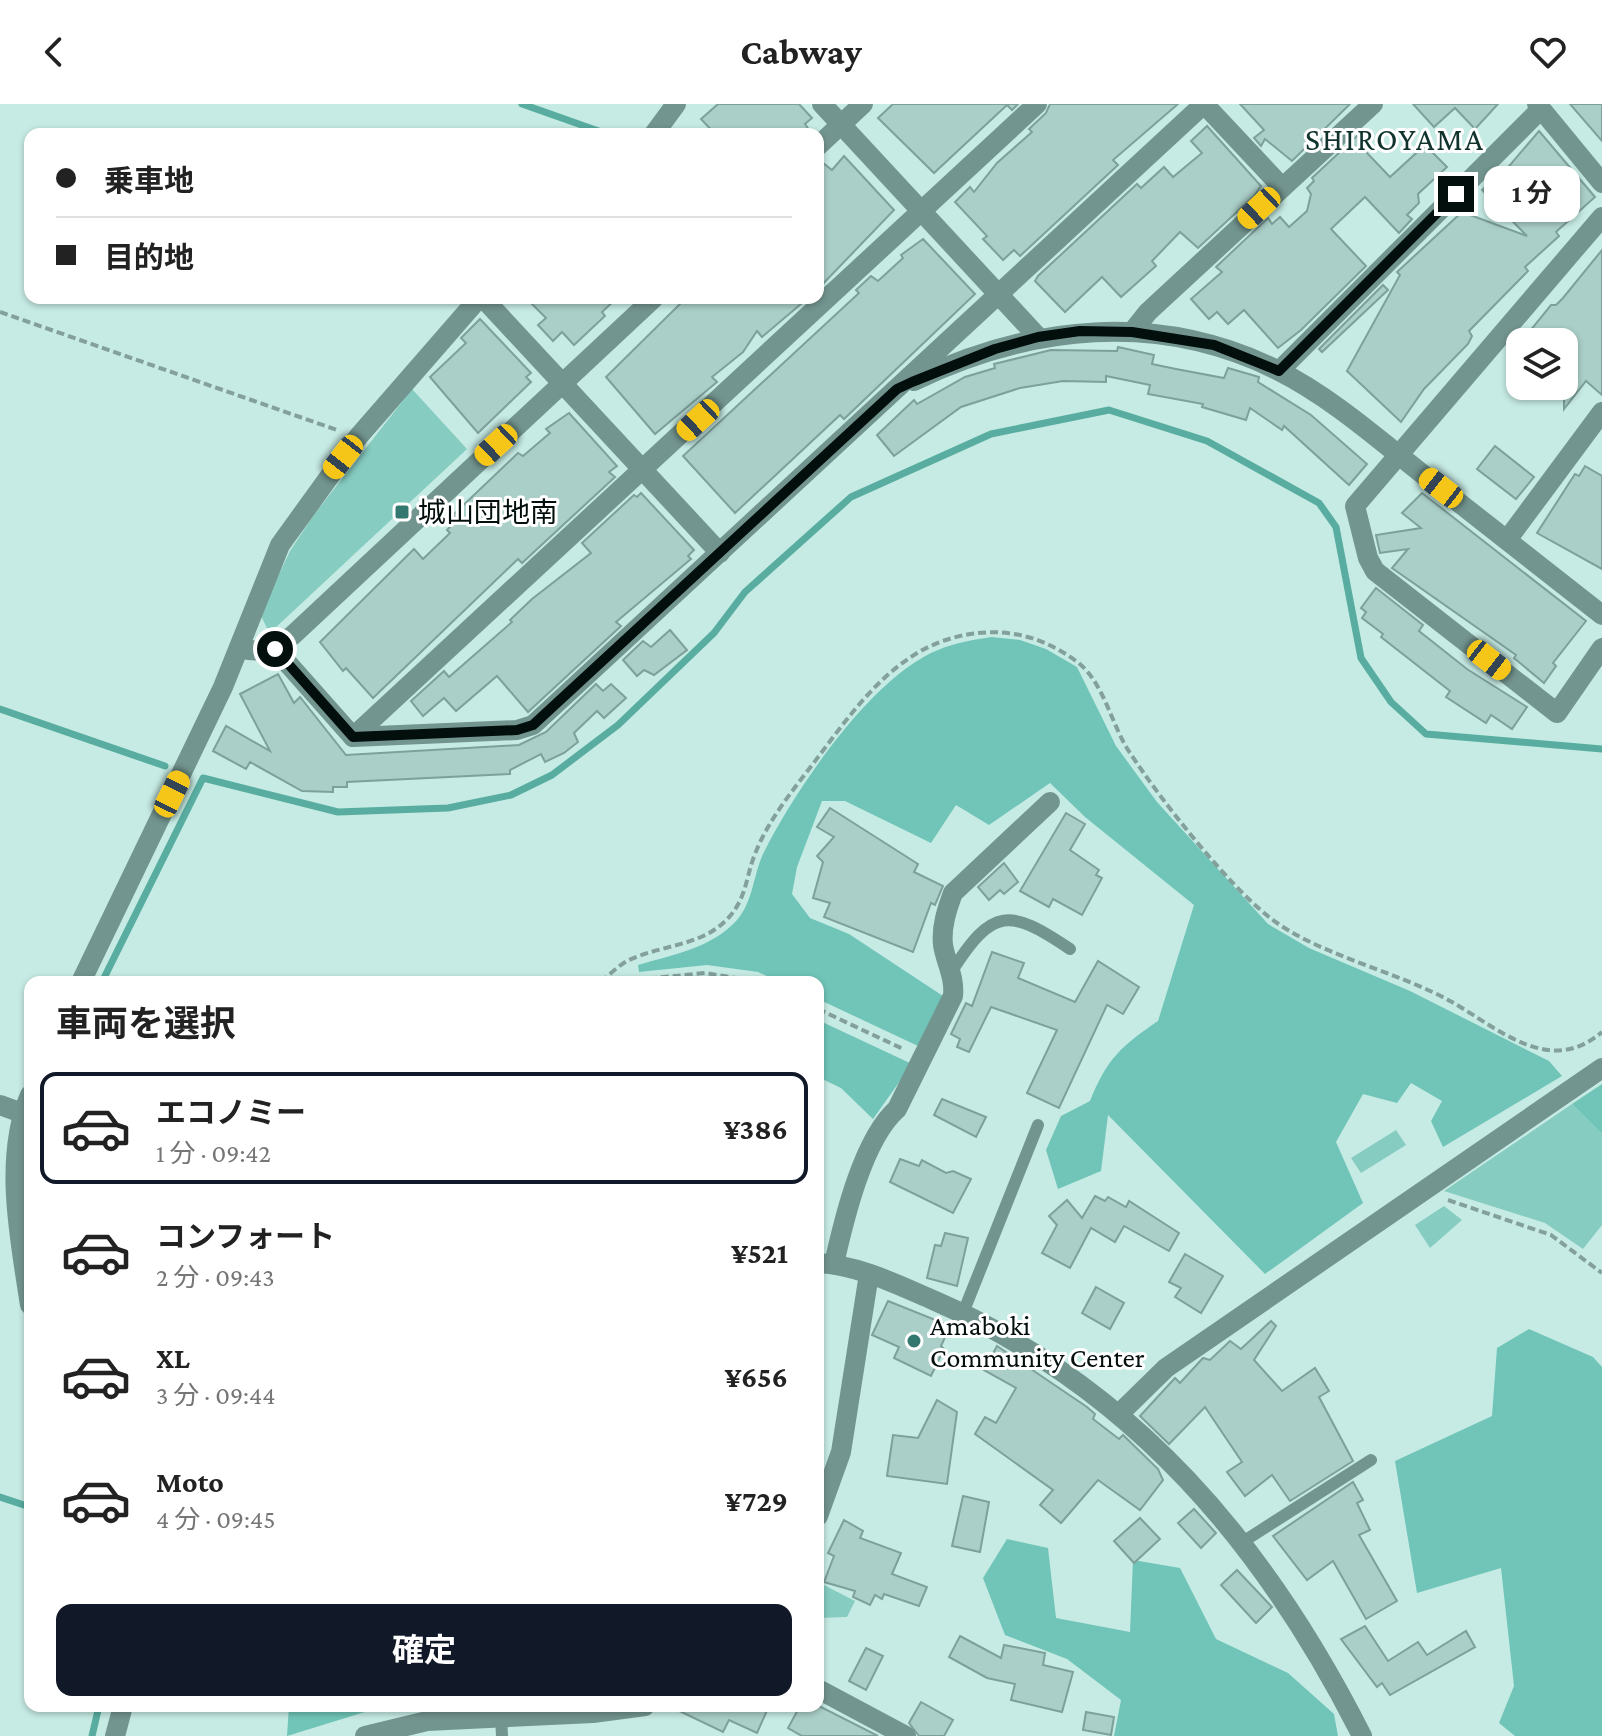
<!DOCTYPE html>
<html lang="ja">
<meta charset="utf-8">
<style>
body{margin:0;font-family:"Crimson Pro","Noto Sans JP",serif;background:#f2f2f2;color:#222;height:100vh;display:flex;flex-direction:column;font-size:30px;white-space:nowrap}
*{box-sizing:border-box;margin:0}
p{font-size:26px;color:#767676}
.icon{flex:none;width:44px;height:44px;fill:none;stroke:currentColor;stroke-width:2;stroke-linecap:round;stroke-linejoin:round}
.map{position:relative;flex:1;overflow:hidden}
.details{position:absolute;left:24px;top:872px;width:800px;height:736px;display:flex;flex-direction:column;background:#fff;border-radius:16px;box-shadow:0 2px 6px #0004}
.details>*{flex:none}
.guide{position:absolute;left:24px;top:24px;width:800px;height:176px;border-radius:16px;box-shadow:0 2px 6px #0004;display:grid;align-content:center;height:176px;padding:0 32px;background:#fff}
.tools{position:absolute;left:1506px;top:224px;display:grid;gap:16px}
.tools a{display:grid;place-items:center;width:72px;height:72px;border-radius:16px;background:#fff;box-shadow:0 2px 6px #0004;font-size:40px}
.end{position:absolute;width:36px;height:36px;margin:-18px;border:10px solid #030f0d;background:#fff;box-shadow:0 0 0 4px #fff}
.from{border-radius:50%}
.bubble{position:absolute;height:56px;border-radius:16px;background:#fff;box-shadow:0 2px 6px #0004;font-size:26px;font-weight:700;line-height:56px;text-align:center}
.car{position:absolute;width:24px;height:48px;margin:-24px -12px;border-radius:10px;box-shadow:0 0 6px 2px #0007;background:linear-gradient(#f5c518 24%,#345 0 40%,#f5c518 0 76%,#345 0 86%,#f5c518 0)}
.guide b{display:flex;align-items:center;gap:28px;height:76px;font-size:30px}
.guide b+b{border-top:2px solid #e0e0e0}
.guide i{width:20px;height:20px;background:#222}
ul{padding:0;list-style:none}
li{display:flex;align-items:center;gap:24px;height:112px;margin:0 16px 12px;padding:0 16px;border:4px solid transparent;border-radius:16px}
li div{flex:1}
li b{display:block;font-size:30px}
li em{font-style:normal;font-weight:700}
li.active{border-color:#111827}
li>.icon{width:72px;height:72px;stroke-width:1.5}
h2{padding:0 32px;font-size:36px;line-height:96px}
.cta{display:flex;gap:16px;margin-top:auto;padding:16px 32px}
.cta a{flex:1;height:92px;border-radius:16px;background:#111827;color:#fff;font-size:32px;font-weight:700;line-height:92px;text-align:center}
header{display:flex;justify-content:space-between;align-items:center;height:104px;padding:0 32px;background:#fff;font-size:36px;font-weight:700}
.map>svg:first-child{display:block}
.green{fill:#86ccc1}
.forest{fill:#70c5b8}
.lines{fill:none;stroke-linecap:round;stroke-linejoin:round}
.stream{stroke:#58ada0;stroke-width:7}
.building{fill:#aacfc8;stroke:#7da09a;stroke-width:2}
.path{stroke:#83a09b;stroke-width:4;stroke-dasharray:8 4;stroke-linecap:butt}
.service{stroke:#73958f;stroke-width:12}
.minor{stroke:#73958f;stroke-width:20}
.tertiary{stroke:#73958f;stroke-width:20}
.route{stroke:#030f0d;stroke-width:10}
.poi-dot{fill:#33786e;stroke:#fff;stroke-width:3}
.labels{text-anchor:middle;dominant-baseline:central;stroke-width:6;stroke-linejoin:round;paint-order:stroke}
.poi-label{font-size:28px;fill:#030f0d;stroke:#fff;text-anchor:start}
.quarter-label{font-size:32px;letter-spacing:2px;fill:#11332e;stroke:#fff}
</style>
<header><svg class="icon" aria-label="back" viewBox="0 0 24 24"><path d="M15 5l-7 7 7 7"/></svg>Cabway<svg class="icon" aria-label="heart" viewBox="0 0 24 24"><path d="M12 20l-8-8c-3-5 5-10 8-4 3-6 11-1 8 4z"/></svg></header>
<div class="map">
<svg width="1602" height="1632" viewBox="0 0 1602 1632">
<rect width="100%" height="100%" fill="#c6ebe4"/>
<!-- green -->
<g class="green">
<path d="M412,285L467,345L273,526L267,524L260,510L290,447L313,412Z"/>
<path d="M1572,1000L1602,1030V1121L1583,1145L1545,1119L1444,1087Z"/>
<path d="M1396,1026L1406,1041L1361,1069L1351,1054Z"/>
<path d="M1444,1102L1462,1116L1430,1144L1415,1121Z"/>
<path d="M818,1478L855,1497L847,1513L818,1514Z"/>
</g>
<!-- forest -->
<g class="forest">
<path d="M991,533L1020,536L1046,545L1077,563L1116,642L1157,698L1268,820L1309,844L1410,887L1549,957L1562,972L1443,1043L1431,1017L1442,997L1411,979L1397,999L1363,990L1336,1038L1363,1099L1265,1170L1108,1011L1101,1067L1058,1085L1046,1046L1061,1012L1090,997C1107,955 1121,942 1158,917L1194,801L1085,713L1050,679L989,721L956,701L931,739L845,697H822L797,763L792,790L810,814L849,830L943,892L918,942L818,895V878H780L758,868L707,861L639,868L638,861C672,851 712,844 737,816C754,796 753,770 764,748C795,686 872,572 938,546C954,539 973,536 991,533Z"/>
<path d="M818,916L912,960L873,1015L841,984L818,973Z"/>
<path d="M1602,980V1030L1572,1000Z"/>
<path d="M1529,1225L1593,1253L1602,1263V1632H1515L1499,1619L1514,1582L1501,1464L1417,1489L1395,1357L1492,1312L1497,1244Z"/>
<path d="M1007,1435L1048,1444L1056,1514L1130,1528L1133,1456L1180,1464L1216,1535L1288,1569L1334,1610L1338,1632H1114L1121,1596L1067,1555L1005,1531L983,1474Z"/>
<path d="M289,1602H368V1607L287,1632Z"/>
</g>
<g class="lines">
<!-- stream -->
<g class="stream">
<path d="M522,0L607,30"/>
<path d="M0,605L165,662"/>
<path d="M102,878L203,674L338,708L448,704L511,691L552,671L618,621L714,529L745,488L851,393L991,330L1109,306L1207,337L1319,399L1336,423L1361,554L1391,598L1426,630L1602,645"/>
<path d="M0,1393L30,1403"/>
<path d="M92,1632L99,1602"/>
</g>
</g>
<!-- building -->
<g class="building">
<path d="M718,0H799L812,14L805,20L812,30H715L701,15Z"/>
<path d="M893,0H1018L1012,6L1007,1L934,69L878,14Z"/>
<path d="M1050,0H1178L1113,56L1118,61L1020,152L1014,146L1003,156L983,135L987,132L955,98L970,83L974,88L997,59L1032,28L1029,25L1046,9Z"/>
<path d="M1240,0H1350L1292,57L1265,35L1261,42L1254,34L1264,26Z"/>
<path d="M1413,0H1498L1475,25L1455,4L1434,23Z"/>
<path d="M1570,0H1602V37Z"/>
<path d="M1207,22L1261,82L1254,92L1198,144L1180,128L1152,157L1156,162L1121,193L1102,173L1065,208L1035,177L1038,172L1137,80L1141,84L1164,63L1173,73L1202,49L1191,37Z"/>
<path d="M1539,27L1595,93L1556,128L1559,132L1525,163L1528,167L1469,227L1472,232L1468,240L1424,285L1401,318L1347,267L1400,171L1397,168L1462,108L1527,132L1482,86L1495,73L1499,74Z"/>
<path d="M1357,32L1368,45L1367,49L1390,73L1425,41L1447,63L1418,90L1419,99L1407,111L1412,115L1399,129L1365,93L1331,125L1366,162L1301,226L1278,244L1244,206L1228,220L1217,208L1209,215L1191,195L1222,168L1216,163L1268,114L1272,120L1280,113L1289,123L1307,107L1311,90L1307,84L1314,77L1312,74Z"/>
<path d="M844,52L894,106L818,185V55L832,66Z"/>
<path d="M923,135L975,190L844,315L840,311L735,409L683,352L859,189L856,186L871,172L878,177L903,154L901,151Z"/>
<path d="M1602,146V291L1586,277L1564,305V238H1521L1551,201H1556L1563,194Z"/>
<path d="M1383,181L1388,186L1322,248L1319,245Z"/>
<path d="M526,194H617L602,208L605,212L574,241L562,228L553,237L538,221L546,214Z"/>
<path d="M686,194H808L762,233L757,227L743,248L712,273L717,278L655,330L606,273Z"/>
<path d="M480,215L531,269L526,273L531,278L478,329L430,273L466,239L461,234Z"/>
<path d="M1118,243L1154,251L1152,260L1176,265L1224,274L1228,264L1259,273L1258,278L1311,311L1367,360L1349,381L1284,322L1282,326L1250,304L1246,316L1202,303L1203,300L1148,290L1150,281L1106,272V278L1063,277L1020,284L961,303L894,352L877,331L914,296L917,300L965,273L995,264L994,260L1051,246L1117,247Z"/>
<path d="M569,309L617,362L609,368L615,373L522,459L518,455L373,594L346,564L343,567L320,538L414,445L423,455L450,429L447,426L457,415L453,411L518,349L523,352L550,329L546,325Z"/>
<path d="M1495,342L1534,373L1516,395L1477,365Z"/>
<path d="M1585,362L1602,372V465L1537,429L1575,370L1579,372Z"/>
<path d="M641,389L694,446L688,452L691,455L616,518L621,522L528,608L497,572L456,607L444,594L423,612L411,597L444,567L449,573L512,518L510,516L532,495L591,449L582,439L634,391L637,393Z"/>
<path d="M1422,389L1586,517L1553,559L1556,562L1544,579L1514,554L1516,551L1392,464L1408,445L1380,449L1376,431L1421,424L1402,409Z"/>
<path d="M1376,484L1423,521L1419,527L1467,565L1527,603L1512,625L1491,611L1486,619L1446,593L1450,587L1381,533L1383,530L1362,514L1366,508L1361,504Z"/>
<path d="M670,526L687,546L654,571L644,566L637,572L623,556L643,537L651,543Z"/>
<path d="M278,570L294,599L300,593L346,651L519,641L546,628L596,580L603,587L611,580L626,594L604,614L597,607L574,629L578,638L564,649L545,658L541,650L510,666V670L347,678V683H333V688L302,687L250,658L246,665L213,647L226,622L270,647L240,590Z"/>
<path d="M830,704L918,760L914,768L943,782L935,801L931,799L913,848L824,813L830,799L813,794L823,758L817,752L834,733L817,723Z"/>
<path d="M1066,709L1085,720L1070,746L1099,766L1096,771L1102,774L1082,811L1053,795L1049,803L1020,787Z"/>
<path d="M1004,759L1018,778L1004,790L1000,786L989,796L978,783Z"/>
<path d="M992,848L1024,859L1018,874L1075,898L1098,857L1139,883L1123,910L1107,901L1059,1004L1027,989L1057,926L991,903L969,948L957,943L960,935L951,930L966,899L972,902Z"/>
<path d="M942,995L986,1013L976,1033L934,1011Z"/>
<path d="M900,1055L919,1062L922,1056L946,1069L953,1067L971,1075L953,1109L890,1078Z"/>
<path d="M1095,1092L1105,1097L1108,1093L1126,1103L1129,1097L1179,1129L1169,1147L1124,1122L1115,1138L1091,1124L1070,1164L1042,1149L1057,1121L1049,1112L1067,1096L1082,1114Z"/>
<path d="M945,1129L968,1134L957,1182L927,1174L935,1141L941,1142Z"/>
<path d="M1185,1150L1223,1172L1201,1209L1175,1193L1181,1184L1169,1178Z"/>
<path d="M1096,1183L1124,1199L1110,1225L1082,1209Z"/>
<path d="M888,1197L943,1219L939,1228L946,1231L941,1242L944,1245L931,1272L894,1254L899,1243L872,1231Z"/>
<path d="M1271,1217L1276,1222L1254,1256L1282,1287L1315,1264L1329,1287L1319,1293L1353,1357L1290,1397L1272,1371L1245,1392L1227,1368L1242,1358L1205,1303L1169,1340L1140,1312L1175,1274L1180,1279L1203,1254L1210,1256L1230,1237L1241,1245Z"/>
<path d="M997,1242L1087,1303L1095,1310L1093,1315L1119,1335L1123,1331L1158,1365L1163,1376L1140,1406L1098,1376L1061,1419L1040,1401L1053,1386L975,1330L985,1313L996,1319L1016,1284L984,1266Z"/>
<path d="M937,1296L957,1308L947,1380L887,1372L893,1331L918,1334Z"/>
<path d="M1353,1378L1363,1396L1357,1399L1370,1426L1359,1431L1397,1497L1366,1515L1333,1457L1307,1476L1273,1432Z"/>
<path d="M963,1392L989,1398L980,1448L952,1442Z"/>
<path d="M1194,1405L1216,1429L1201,1444L1178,1419Z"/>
<path d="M1140,1414L1160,1435L1134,1459L1114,1437Z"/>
<path d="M844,1416L863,1427L860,1434L901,1449L892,1470L927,1483L919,1502L884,1490L882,1495L875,1491L870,1501L853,1493L855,1487L824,1478L834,1452L828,1449Z"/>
<path d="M1237,1466L1272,1503L1256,1519L1221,1481Z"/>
<path d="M1365,1522L1388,1557L1418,1538L1427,1551L1466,1527L1475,1543L1390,1591L1382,1579L1377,1583L1341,1535Z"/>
<path d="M960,1532L1001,1554L1004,1541L1045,1549L1043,1561L1073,1568L1062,1608L1011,1596L1015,1580L987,1574L949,1553Z"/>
<path d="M866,1544L883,1552L866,1586L849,1577Z"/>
<path d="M921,1598L953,1616L944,1632H919L909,1619Z"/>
<path d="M669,1602H769L757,1629L729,1616L723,1628Z"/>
<path d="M800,1602H819L878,1632H802L788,1624Z"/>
<path d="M1086,1608L1114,1613L1111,1631L1083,1626Z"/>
</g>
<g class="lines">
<!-- path -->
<g class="path">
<path d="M0,208L337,326"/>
<path d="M601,878C609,871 618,862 627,857C661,840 704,843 730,812C747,792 746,772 755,750C767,719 789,691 809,665C847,616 886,554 949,535C995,521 1038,529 1076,557C1104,577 1111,621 1130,649C1161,696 1226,779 1269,813C1317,851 1397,867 1452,898C1499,925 1550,973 1602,928"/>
<path d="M613,878L705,869L760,878"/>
<path d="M818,905L903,945"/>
<path d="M1448,1096L1551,1131L1602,1169"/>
</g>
<!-- service -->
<g class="service">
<path d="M952,867C993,803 1009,804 1070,845"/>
<path d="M963,1209L1038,1021"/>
<path d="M1241,1439L1371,1356"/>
<path d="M501,1611L502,1632"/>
</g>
<!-- minor -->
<g class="minor">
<path d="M822,0L1038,233"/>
<path d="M1537,0L1602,79"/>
<path d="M654,30L676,0"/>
<path d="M1602,113L1355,402L1368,454L1375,467L1557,609L1602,544"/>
<path d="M483,194L720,449"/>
<path d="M1132,228L1148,208L1373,0"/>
<path d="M1279,267L1541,5"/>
<path d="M914,277C1031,221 1158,207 1277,266C1331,293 1378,335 1425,372C1484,418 1543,464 1602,511"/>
<path d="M1507,436L1602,308"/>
<path d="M275,545L353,633L517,626L533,621L1204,0L1282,83"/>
<path d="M353,633L1037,0"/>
<path d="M81,878L223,583L280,441L358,333L479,194"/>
<path d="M30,991C3,1054 20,1135 30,1201"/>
<path d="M0,1001L22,1009"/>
<path d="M818,1159C858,1161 896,1180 933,1196C1133,1283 1265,1440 1362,1632"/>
<path d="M834,1160C844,1115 863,1035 897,1005L953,892C955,873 946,859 943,841C941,823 947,805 953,789L1050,698"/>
<path d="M1119,1310L1166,1264L1602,964"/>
<path d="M818,1412L841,1348L869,1170"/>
<path d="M818,1585L906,1632"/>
<path d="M115,1632L123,1602"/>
<path d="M365,1632L427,1617L593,1609L645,1602"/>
</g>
<!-- tertiary -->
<g class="tertiary">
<path d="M818,42L863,0"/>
<path d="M239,544C262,550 274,545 293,531L654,194"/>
</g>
</g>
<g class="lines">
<!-- route -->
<path class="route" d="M275,545L353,633L517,626L533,621L897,285L912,278L995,245L1038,233L1080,227L1132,228L1214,241L1279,267L1456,90"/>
</g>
<!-- markers -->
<g class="poi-dot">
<rect x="394" y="400" width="16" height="16" rx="4"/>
<circle cx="914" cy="1237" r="8"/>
</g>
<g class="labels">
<!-- poi labels -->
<g class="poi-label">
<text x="418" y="408">城山団地南</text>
<text x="930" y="1221">Amaboki<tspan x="930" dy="32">Community Center</tspan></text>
</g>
<!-- quarter labels -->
<g class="quarter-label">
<text x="1395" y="35">SHIROYAMA</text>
</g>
</g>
</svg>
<div class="tools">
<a><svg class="icon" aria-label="layers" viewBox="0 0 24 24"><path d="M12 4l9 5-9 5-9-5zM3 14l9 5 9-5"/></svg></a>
</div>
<i class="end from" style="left:275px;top:545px"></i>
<i class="end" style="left:1456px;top:90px"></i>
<div class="bubble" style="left:1484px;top:62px;width:96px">1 分</div>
<i class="car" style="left:1259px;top:104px;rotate:227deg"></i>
<i class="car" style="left:698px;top:316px;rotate:227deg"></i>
<i class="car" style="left:496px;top:341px;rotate:227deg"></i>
<i class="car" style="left:343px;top:353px;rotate:218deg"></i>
<i class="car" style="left:1441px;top:384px;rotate:308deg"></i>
<i class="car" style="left:1489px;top:556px;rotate:128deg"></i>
<i class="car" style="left:172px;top:690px;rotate:26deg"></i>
<div class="guide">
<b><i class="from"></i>乗車地</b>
<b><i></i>目的地</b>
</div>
<section class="details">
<h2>車両を選択</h2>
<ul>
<li class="active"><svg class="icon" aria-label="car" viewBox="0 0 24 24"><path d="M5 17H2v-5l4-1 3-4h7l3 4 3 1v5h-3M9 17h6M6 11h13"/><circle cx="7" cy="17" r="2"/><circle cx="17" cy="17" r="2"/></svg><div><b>エコノミー</b><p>1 分 · 09:42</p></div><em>¥386</em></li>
<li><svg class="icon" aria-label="car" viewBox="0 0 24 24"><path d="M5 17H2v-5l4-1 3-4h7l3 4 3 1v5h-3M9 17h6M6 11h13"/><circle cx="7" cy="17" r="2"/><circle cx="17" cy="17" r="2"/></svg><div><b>コンフォート</b><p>2 分 · 09:43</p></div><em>¥521</em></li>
<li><svg class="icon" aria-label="car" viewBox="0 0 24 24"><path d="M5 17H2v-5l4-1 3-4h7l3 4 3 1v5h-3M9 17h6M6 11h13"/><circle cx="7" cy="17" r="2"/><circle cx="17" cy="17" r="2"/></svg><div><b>XL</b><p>3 分 · 09:44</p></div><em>¥656</em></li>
<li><svg class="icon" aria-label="car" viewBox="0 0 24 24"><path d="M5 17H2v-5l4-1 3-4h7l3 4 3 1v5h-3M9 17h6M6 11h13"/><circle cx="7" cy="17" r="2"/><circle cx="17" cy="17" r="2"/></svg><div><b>Moto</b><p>4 分 · 09:45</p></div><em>¥729</em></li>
</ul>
<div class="cta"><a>確定</a></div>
</section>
</div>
